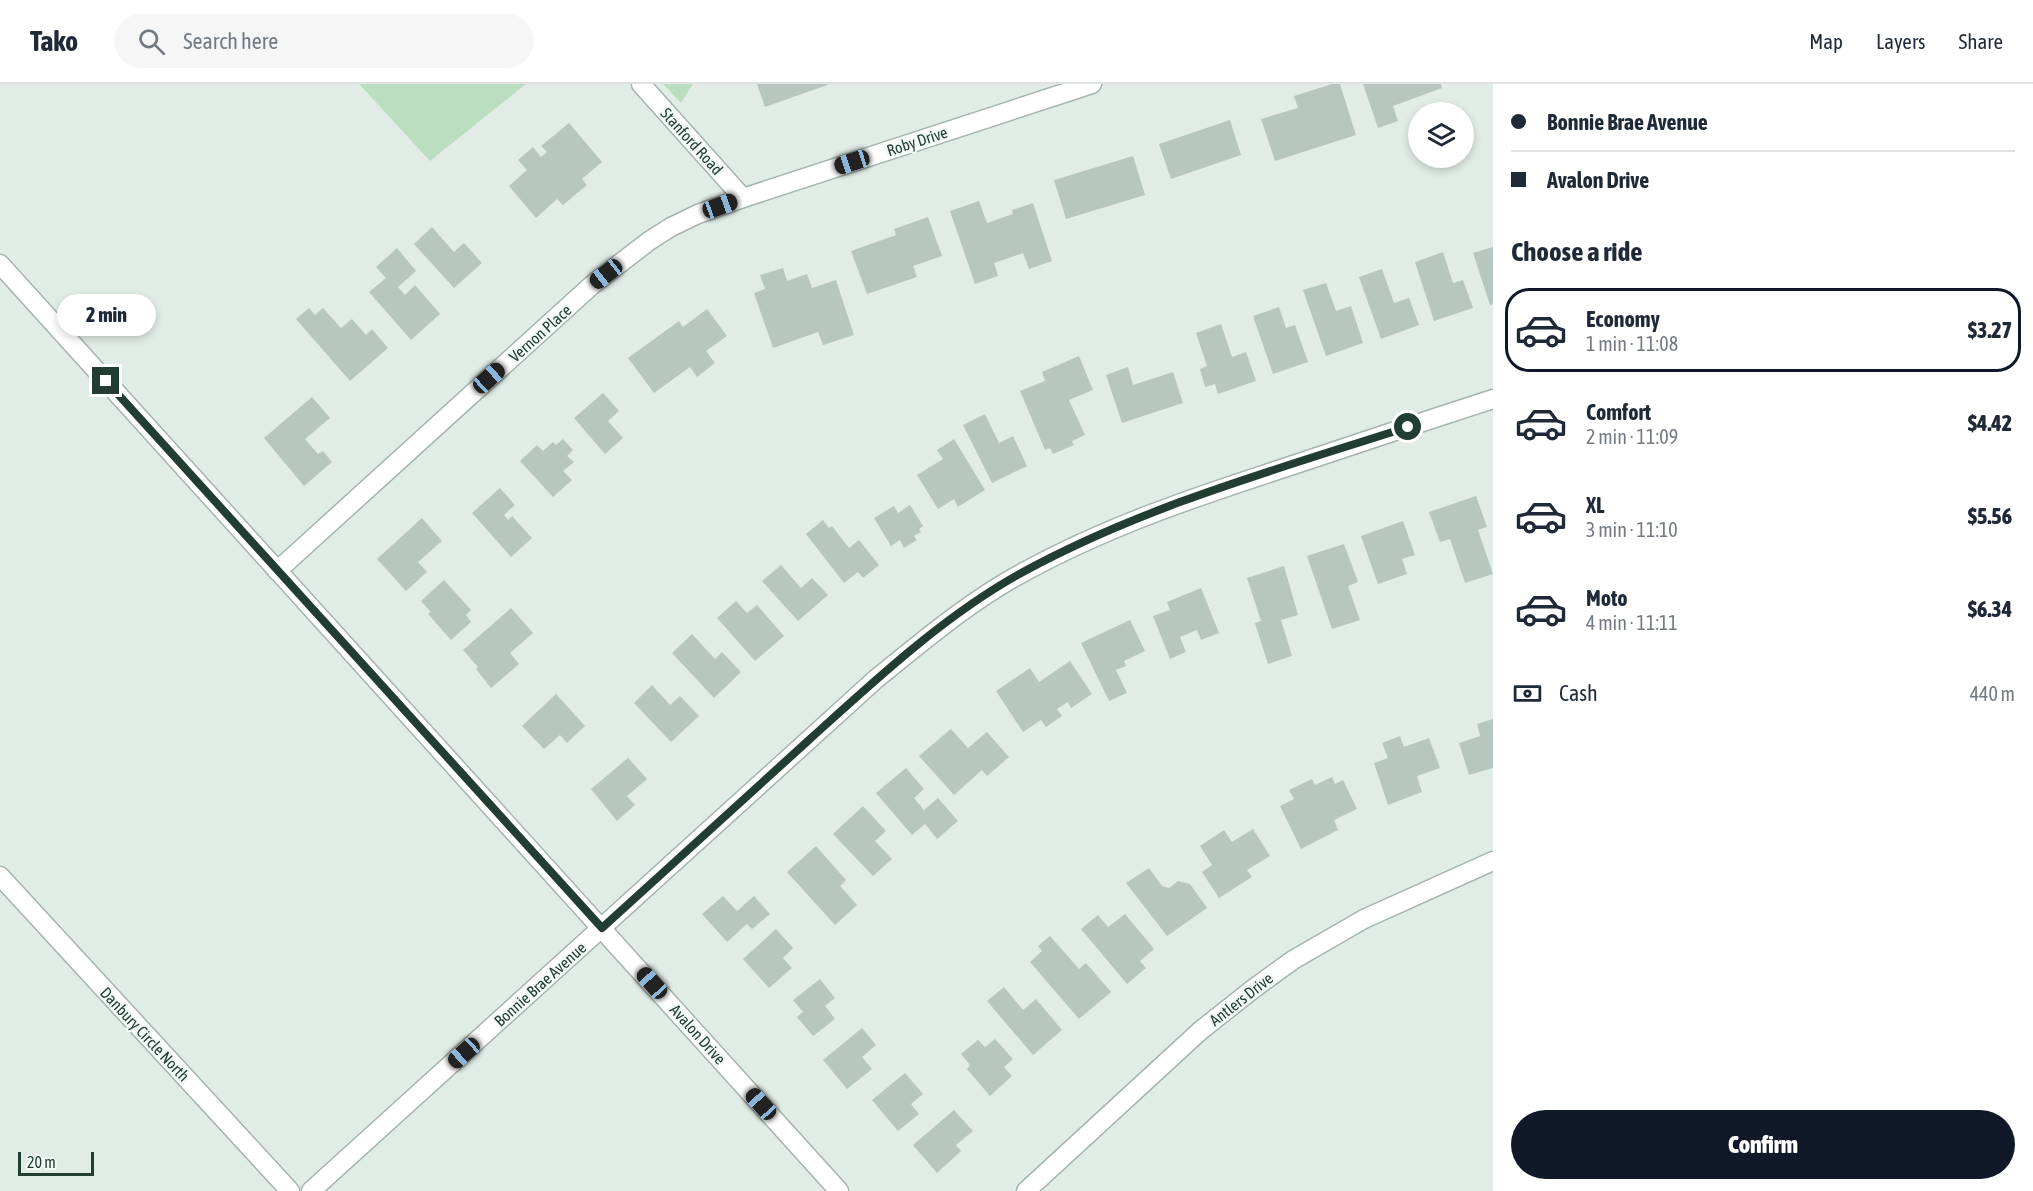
<!DOCTYPE html>
<meta charset="utf-8">
<style>
body{margin:0;font-family:"Asap Condensed",sans-serif;background:#f6f6f7;color:#1f2937;height:100vh;display:flex;flex-direction:column;font-size:22px;white-space:nowrap}
*{box-sizing:border-box;margin:0}
p{font-size:20px;color:#747a83}
.icon{flex:none;width:33px;height:33px;fill:none;stroke:currentColor;stroke-width:2;stroke-linecap:round;stroke-linejoin:round}
.map{position:relative;flex:1;overflow:hidden}
.drawer{display:flex;flex-direction:column;background:#fff;width:540px}
.drawer>*{flex:none}
.hud{display:grid;align-content:center;height:132px;padding:0 18px;background:#fff}
.tools{position:absolute;left:1408px;top:18px;display:grid;gap:12px}
.tools a{display:grid;place-items:center;width:66px;height:66px;border-radius:50%;background:#fff;box-shadow:0 3px 9px #0003;font-size:30px}
.scale{position:absolute;left:18px;bottom:15px;width:76px;box-sizing:border-box;padding-left:6px;border:3px solid #223e33;border-top:0;font-size:16px;line-height:21px;white-space:nowrap;color:#223e33;-webkit-text-stroke:4px #f3f9f5;paint-order:stroke}
.end{position:absolute;width:27px;height:27px;margin:-14px;border:8px solid #223e33;background:#fff;box-shadow:0 0 0 3px #fff}
.from{border-radius:50%}
.bubble{position:absolute;height:42px;border-radius:21px;background:#fff;box-shadow:0 3px 9px #0003;font-size:20px;font-weight:800;line-height:42px;text-align:center}
.car{position:absolute;width:18px;height:36px;margin:-18px -9px;border-radius:8px;box-shadow:0 0 4px 2px #0007;background:linear-gradient(#222 24%,#8ab4d8 0 40%,#222 0 76%,#8ab4d8 0 86%,#222 0)}
.hud b{display:flex;align-items:center;gap:21px;height:57px;font-size:22px}
.hud b+b{border-top:2px solid #e0e1e3}
.hud i{width:15px;height:15px;background:#1f2937}
ul{padding:0;list-style:none}
li{display:flex;align-items:center;gap:18px;height:84px;margin:0 12px 9px;padding:0 6px;border:3px solid transparent;border-radius:24px}
li div{flex:1}
li b{display:block;font-size:22px}
li em{font-style:normal;font-weight:800}
li.active{border-color:#111827}
li>.icon{width:54px;height:54px;stroke-width:1.5}
h2{padding:0 18px;font-size:27px;line-height:72px}
.pay{display:flex;align-items:center;gap:15px;height:66px;padding:0 18px;font-size:22px}
.pay p{margin-inline-start:auto}
.button{display:flex;gap:12px;margin-top:auto;padding:12px 18px}
.button a{flex:1;height:69px;border-radius:36px;background:#111827;color:#fff;font-size:24px;font-weight:800;line-height:69px;text-align:center}
header{display:flex;align-items:center;gap:36px;box-sizing:border-box;height:84px;padding:0 30px;background:#fff;border-bottom:2px solid #e0e1e3}
header strong{font-size:28px}
nav{display:flex;gap:33px;margin-inline-start:auto;font-size:21px}
.search{width:420px;height:54px;background:#f6f6f7;display:flex;align-items:center;gap:15px;box-sizing:border-box;padding:0 21px;border-radius:33px;color:#747a83;font-size:22px}
main{display:flex;flex:1;min-height:0}
.map>svg:first-child{display:block}
.green{fill:#bbdec0}
.building{fill:#b7c7bf}
.lines{fill:none;stroke-linecap:round;stroke-linejoin:round}
.minor-casing{stroke:#a5b4ad;stroke-width:21}
.minor{stroke:#fff;stroke-width:18}
.route{stroke:#223e33;stroke-width:8}
.labels{text-anchor:middle;dominant-baseline:central;stroke-width:4.5;stroke-linejoin:round;paint-order:stroke}
.street-label{font-size:16px;fill:#223e33;stroke:#f3f9f5}
</style>
<header>
<strong>Tako</strong>
<div class="search"><svg class="icon" aria-label="search" viewBox="0 0 24 24"><circle cx="10" cy="10" r="6"/><path d="M15 15l6 6"/></svg>Search here</div>
<nav><a>Map</a><a>Layers</a><a>Share</a></nav>
</header>
<main>
<div class="map">
<svg width="1493" height="1107" viewBox="0 0 1493 1107">
<rect width="100%" height="100%" fill="#e2ece7"/>
<!-- green -->
<g class="green">
<path d="M359,0H526L430,77Z"/>
<path d="M663,0H693L681,19Z"/>
</g>
<!-- building -->
<g class="building">
<path d="M757,0H830L765,23Z"/>
<path d="M1332,0H1340L1356,51L1275,77L1261,35L1298,24L1294,12Z"/>
<path d="M1363,0H1441L1442,4L1393,22L1398,37L1378,44Z"/>
<path d="M1230,36L1241,71L1171,95L1159,60Z"/>
<path d="M569,39L602,78L582,95L587,101L563,121L557,115L536,134L509,102L527,86L518,76L533,63L541,73L547,68L541,62Z"/>
<path d="M1133,72L1145,111L1066,135L1054,96Z"/>
<path d="M979,117L987,139L1013,130L1012,126L1033,119L1052,177L1029,185L1023,169L994,179L998,192L975,200L950,127Z"/>
<path d="M928,133L942,172L913,182L917,193L867,210L851,167L896,151L894,145Z"/>
<path d="M432,143L454,168L464,159L482,179L454,204L414,160Z"/>
<path d="M1493,163V220L1490,221L1473,169Z"/>
<path d="M397,164L416,187L398,203L405,211L415,201L440,230L411,256L369,208L386,194L376,183Z"/>
<path d="M1443,168L1453,199L1463,196L1473,224L1434,237L1415,178Z"/>
<path d="M783,184L787,197L807,190L812,204L836,196L854,251L823,261L818,248L773,264L754,209L765,205L760,191Z"/>
<path d="M1382,185L1394,219L1409,214L1419,241L1381,255L1359,193Z"/>
<path d="M1326,199L1336,227L1351,222L1363,259L1326,272L1303,206Z"/>
<path d="M1279,223L1286,244L1295,241L1308,278L1273,290L1253,232Z"/>
<path d="M309,224L315,231L323,224L341,244L352,235L366,251L372,245L388,264L350,297L296,235Z"/>
<path d="M707,225L727,252L706,267L715,279L697,293L690,283L654,309L628,274L679,237L683,243Z"/>
<path d="M1221,240L1232,273L1246,268L1256,297L1218,310L1215,300L1205,303L1200,285L1207,282L1196,249Z"/>
<path d="M1079,272L1093,306L1069,316L1085,351L1072,357L1074,361L1053,370L1050,364L1045,366L1020,307L1045,297L1042,288Z"/>
<path d="M1128,283L1133,301L1173,288L1183,319L1122,339L1106,291Z"/>
<path d="M603,309L619,327L608,337L623,354L605,370L574,334Z"/>
<path d="M312,313L330,334L305,355L318,370L323,367L332,378L304,402L264,354Z"/>
<path d="M985,330L999,359L1013,352L1027,382L992,399L963,341Z"/>
<path d="M563,355L573,366L567,372L574,378L563,387L572,396L553,413L520,377L537,361L543,367L553,358L556,361Z"/>
<path d="M954,355L985,406L958,423L954,415L938,425L917,391L943,375L937,366Z"/>
<path d="M500,404L515,421L504,431L508,436L512,432L532,454L511,473L472,429Z"/>
<path d="M1476,412L1487,443L1478,446L1493,490L1465,499L1450,455L1440,458L1429,428Z"/>
<path d="M910,421L923,442L919,445L921,448L914,452L917,456L904,464L900,456L891,462L874,434L894,422L898,429Z"/>
<path d="M422,434L442,457L418,478L427,488L406,507L377,475Z"/>
<path d="M823,436L829,444L832,442L849,464L859,456L879,481L863,494L858,488L844,499L806,450Z"/>
<path d="M1403,437L1415,471L1402,475L1407,490L1378,500L1361,452Z"/>
<path d="M1344,460L1358,498L1348,502L1360,536L1332,545L1307,472Z"/>
<path d="M781,481L801,504L812,494L828,511L798,537L762,497Z"/>
<path d="M1284,482L1298,531L1281,536L1292,572L1268,580L1255,539L1261,537L1247,494Z"/>
<path d="M444,496L471,526L466,531L471,538L451,556L428,530L431,528L421,517Z"/>
<path d="M1201,504L1219,549L1201,556L1197,546L1180,553L1186,568L1170,575L1153,532L1170,526L1167,518Z"/>
<path d="M736,517L747,529L757,521L784,552L755,577L717,534Z"/>
<path d="M511,524L533,549L510,569L519,580L491,604L476,585L478,583L463,566Z"/>
<path d="M1130,536L1145,567L1124,577L1126,582L1116,586L1127,609L1109,617L1081,559Z"/>
<path d="M692,550L715,575L722,568L741,588L714,614L672,569Z"/>
<path d="M1070,577L1092,610L1071,624L1068,618L1057,625L1062,632L1046,643L1041,636L1023,648L996,607L1030,584L1039,598Z"/>
<path d="M652,601L670,621L680,612L699,632L671,658L634,619Z"/>
<path d="M556,610L585,642L567,659L560,651L544,665L522,642Z"/>
<path d="M1493,635V684L1469,691L1459,659L1480,652L1477,640Z"/>
<path d="M951,645L968,664L987,648L1009,673L987,692L982,686L954,711L919,672Z"/>
<path d="M1400,652L1404,663L1429,654L1440,684L1417,692L1422,708L1388,721L1374,679L1388,674L1382,659Z"/>
<path d="M628,674L647,695L627,712L635,721L617,737L591,705Z"/>
<path d="M906,684L924,705L914,714L924,726L938,714L958,737L937,755L925,740L912,751L876,709Z"/>
<path d="M1332,693L1335,700L1343,696L1357,725L1334,736L1338,746L1301,765L1280,722L1294,715L1289,706L1312,695L1315,701Z"/>
<path d="M863,722L886,747L875,757L892,775L873,792L833,750Z"/>
<path d="M1253,745L1270,772L1247,786L1252,793L1219,814L1202,788L1212,781L1200,762L1224,746L1232,758Z"/>
<path d="M816,762L846,796L840,802L857,821L835,841L787,788Z"/>
<path d="M1149,784L1162,802L1169,804L1178,797L1190,800L1207,824L1167,852L1126,799Z"/>
<path d="M723,812L737,827L754,812L770,830L752,845L747,840L727,858L702,830Z"/>
<path d="M1125,830L1154,865L1140,877L1146,884L1127,900L1081,845L1098,831L1108,843Z"/>
<path d="M776,845L793,864L783,874L792,884L769,904L743,875Z"/>
<path d="M1050,852L1079,885L1086,879L1111,908L1079,935L1030,878L1042,867L1038,862Z"/>
<path d="M820,895L835,914L825,922L835,935L813,952L797,933L803,928L793,916Z"/>
<path d="M1004,903L1023,926L1036,915L1062,946L1033,971L987,917Z"/>
<path d="M862,944L876,961L862,973L872,985L847,1005L823,976Z"/>
<path d="M995,955L1013,975L1004,983L1012,992L990,1012L967,985L970,981L961,970L978,956L985,963Z"/>
<path d="M905,989L923,1010L911,1020L919,1030L898,1047L872,1016Z"/>
<path d="M954,1026L973,1047L956,1061L961,1067L937,1089L913,1061Z"/>
</g>
<g class="lines">
<!-- minor casing -->
<g class="minor-casing">
<g id="minor">
<path d="M641,0L743,114"/>
<path d="M0,180L839,1107"/>
<path d="M277,487L592,201L649,157L671,143L698,130L743,114L1092,0"/>
<path d="M0,792L290,1107"/>
<path d="M311,1107L876,595C923,557 970,517 1024,488C1106,443 1192,414 1281,385C1352,361 1422,338 1493,315"/>
<path d="M1026,1107L1200,947L1253,905L1293,876L1364,835L1493,777"/>
</g>
</g>
<!-- minor -->
<use href="#minor" class="minor"/>
</g>
<g class="lines">
<!-- route -->
<path class="route" d="M106,297L602,844C672,781 741,718 810,655C875,596 946,530 1023,488C1144,422 1278,385 1408,343"/>
</g>
<g class="labels">
<!-- street labels -->
<g class="street-label">
<text transform="translate(692 57) rotate(48)">Stanford Road</text>
<text transform="translate(917 57) rotate(-18)">Roby Drive</text>
<text transform="translate(540 249) rotate(-42)">Vernon Place</text>
<text transform="translate(540 900) rotate(-42)">Bonnie Brae Avenue</text>
<text transform="translate(1241 915) rotate(-38)">Antlers Drive</text>
<text transform="translate(145 950) rotate(47)">Danbury Circle North</text>
<text transform="translate(698 950) rotate(48)">Avalon Drive</text>
</g>
</g>
</svg>
<div class="tools">
<a><svg class="icon" aria-label="layers" viewBox="0 0 24 24"><path d="M12 4l9 5-9 5-9-5zM3 14l9 5 9-5"/></svg></a>
</div>
<div class="scale">20 m</div>
<i class="end from" style="left:1408px;top:343px"></i>
<i class="end" style="left:106px;top:297px"></i>
<div class="bubble" style="left:57px;top:210px;width:99px">2 min</div>
<i class="car" style="left:852px;top:78px;rotate:252deg"></i>
<i class="car" style="left:720px;top:122px;rotate:70deg"></i>
<i class="car" style="left:606px;top:190px;rotate:232deg"></i>
<i class="car" style="left:489px;top:294px;rotate:48deg"></i>
<i class="car" style="left:652px;top:899px;rotate:318deg"></i>
<i class="car" style="left:464px;top:969px;rotate:228deg"></i>
<i class="car" style="left:761px;top:1020px;rotate:318deg"></i>
</div>
<section class="drawer">
<div class="hud">
<b><i class="from"></i>Bonnie Brae Avenue</b>
<b><i></i>Avalon Drive</b>
</div>
<h2>Choose a ride</h2>
<ul>
<li class="active"><svg class="icon" aria-label="car" viewBox="0 0 24 24"><path d="M5 17H2v-5l4-1 3-4h7l3 4 3 1v5h-3M9 17h6M6 11h13"/><circle cx="7" cy="17" r="2"/><circle cx="17" cy="17" r="2"/></svg><div><b>Economy</b><p>1 min · 11:08</p></div><em>$3.27</em></li>
<li><svg class="icon" aria-label="car" viewBox="0 0 24 24"><path d="M5 17H2v-5l4-1 3-4h7l3 4 3 1v5h-3M9 17h6M6 11h13"/><circle cx="7" cy="17" r="2"/><circle cx="17" cy="17" r="2"/></svg><div><b>Comfort</b><p>2 min · 11:09</p></div><em>$4.42</em></li>
<li><svg class="icon" aria-label="car" viewBox="0 0 24 24"><path d="M5 17H2v-5l4-1 3-4h7l3 4 3 1v5h-3M9 17h6M6 11h13"/><circle cx="7" cy="17" r="2"/><circle cx="17" cy="17" r="2"/></svg><div><b>XL</b><p>3 min · 11:10</p></div><em>$5.56</em></li>
<li><svg class="icon" aria-label="car" viewBox="0 0 24 24"><path d="M5 17H2v-5l4-1 3-4h7l3 4 3 1v5h-3M9 17h6M6 11h13"/><circle cx="7" cy="17" r="2"/><circle cx="17" cy="17" r="2"/></svg><div><b>Moto</b><p>4 min · 11:11</p></div><em>$6.34</em></li>
</ul>
<div class="pay"><svg class="icon" aria-label="cash" viewBox="0 0 24 24"><path d="M3 7h18v10H3z"/><circle cx="12" cy="12" r="2"/></svg>Cash<p>440 m</p></div>
<div class="button"><a>Confirm</a></div>
</section>
</main>
